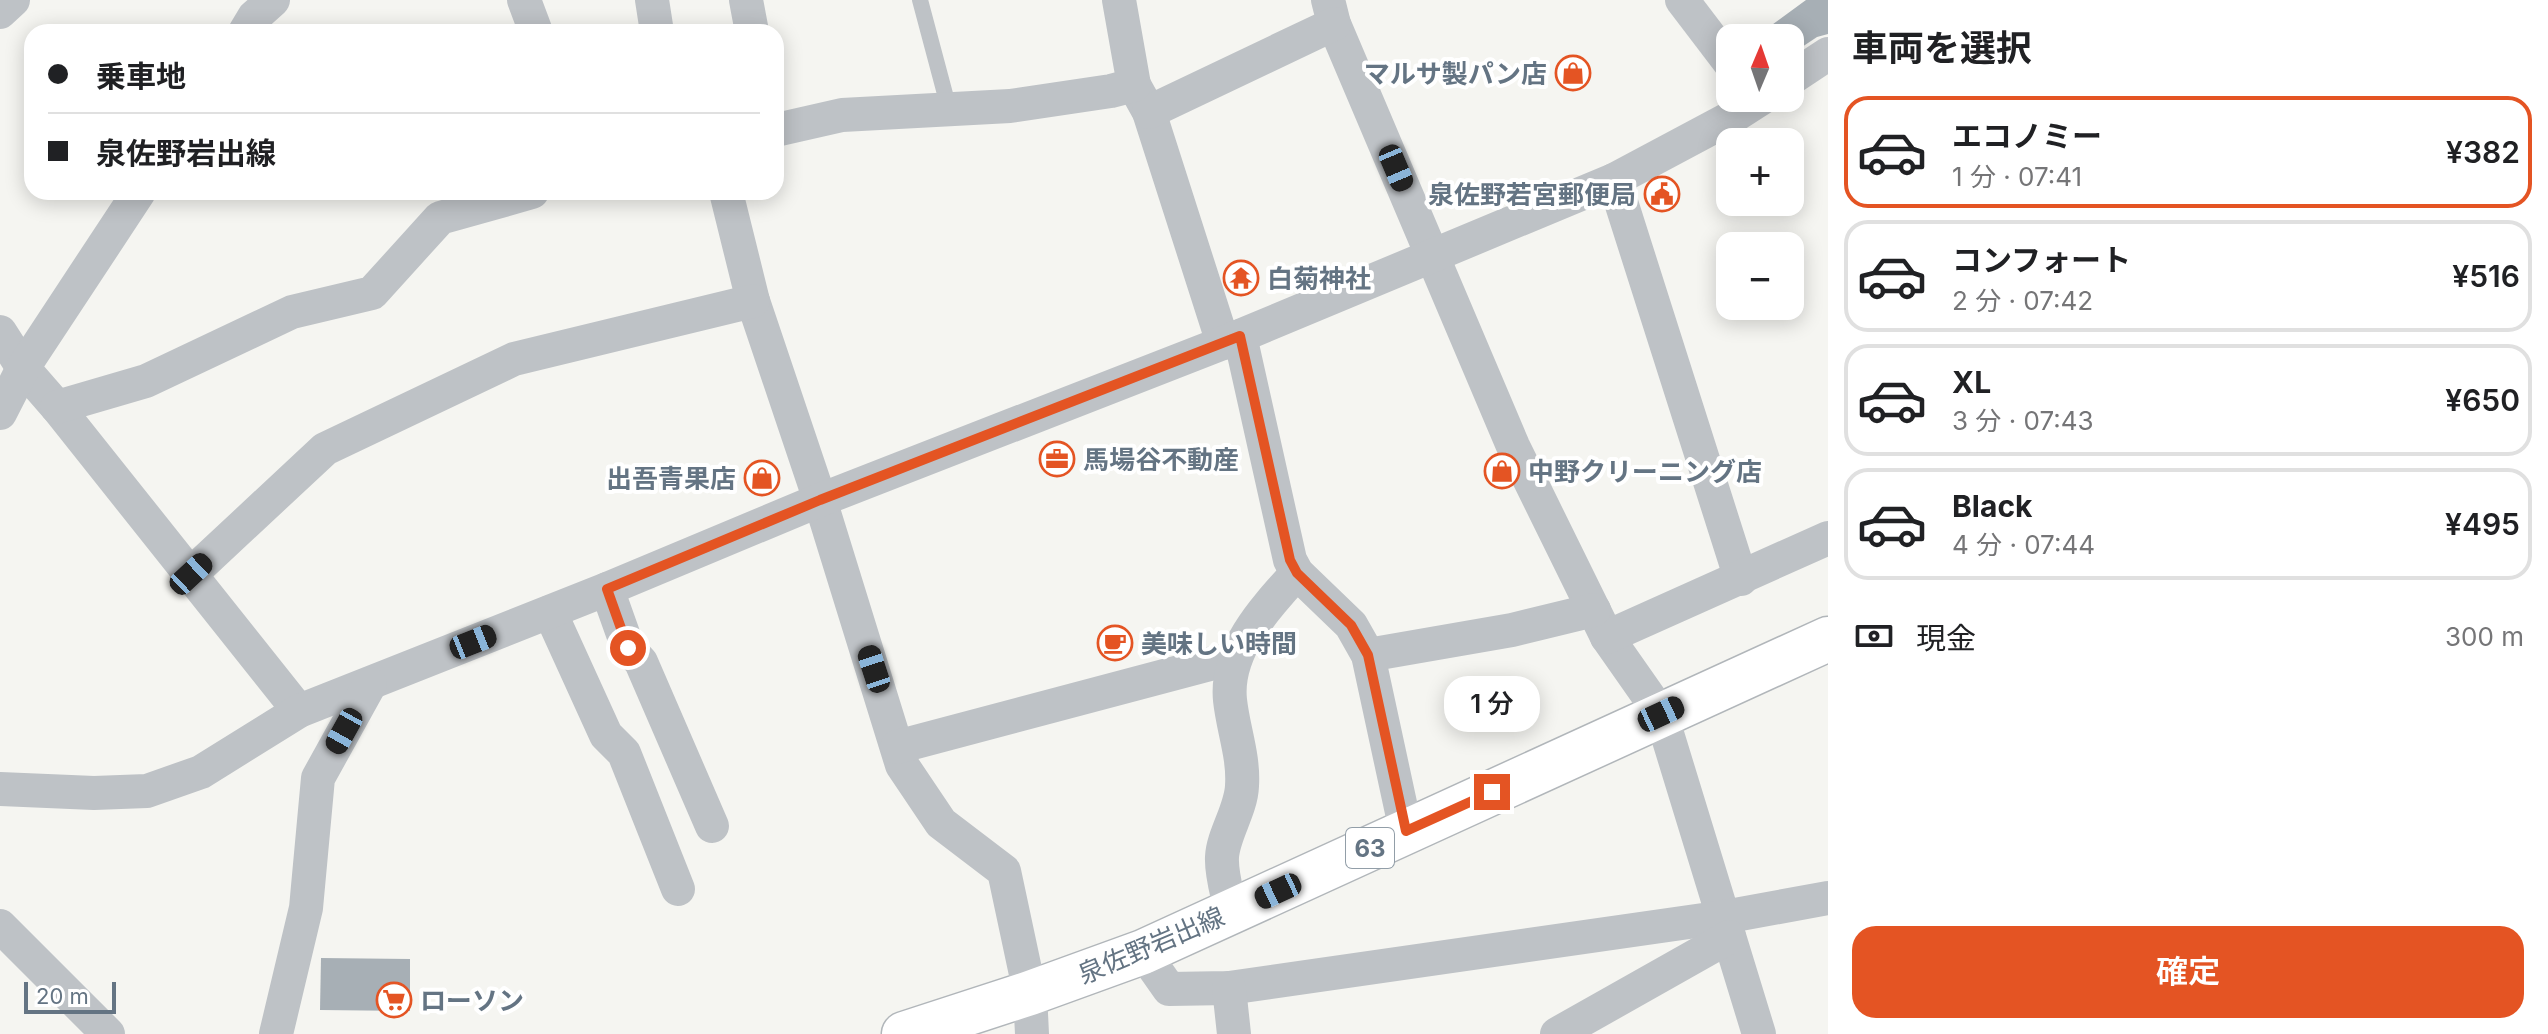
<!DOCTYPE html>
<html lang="ja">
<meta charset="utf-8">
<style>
body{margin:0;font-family:Inter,"Noto Sans JP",sans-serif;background:#f2f2f2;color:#202124;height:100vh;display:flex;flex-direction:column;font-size:30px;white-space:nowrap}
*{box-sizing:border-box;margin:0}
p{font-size:26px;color:#757577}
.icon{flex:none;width:44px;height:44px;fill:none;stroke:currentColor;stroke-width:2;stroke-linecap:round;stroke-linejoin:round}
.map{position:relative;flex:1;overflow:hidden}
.drawer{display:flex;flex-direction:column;background:#fff;width:720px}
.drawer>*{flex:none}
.top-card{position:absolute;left:24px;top:24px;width:760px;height:176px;border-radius:24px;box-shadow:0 4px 20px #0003;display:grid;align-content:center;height:176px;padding:0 24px;background:#fff}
.needle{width:52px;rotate:2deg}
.controls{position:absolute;left:1716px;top:24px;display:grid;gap:16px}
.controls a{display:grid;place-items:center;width:88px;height:88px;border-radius:16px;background:#fff;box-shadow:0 4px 20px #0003;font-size:40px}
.scale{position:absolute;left:24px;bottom:20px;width:92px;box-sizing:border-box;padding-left:8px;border:4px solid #647483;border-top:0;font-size:22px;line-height:28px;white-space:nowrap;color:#647483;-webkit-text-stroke:6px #fff;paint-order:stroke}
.end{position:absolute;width:36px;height:36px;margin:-18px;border:10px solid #e45423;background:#fff;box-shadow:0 0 0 4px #fff}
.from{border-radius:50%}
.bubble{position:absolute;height:56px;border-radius:24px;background:#fff;box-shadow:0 4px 20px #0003;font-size:26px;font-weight:600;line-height:56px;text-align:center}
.car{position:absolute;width:24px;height:48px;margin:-24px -12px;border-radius:10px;box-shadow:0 0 6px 2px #0007;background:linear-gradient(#222 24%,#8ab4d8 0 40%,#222 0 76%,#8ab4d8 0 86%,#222 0)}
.top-card b{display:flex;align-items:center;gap:28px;height:76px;font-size:30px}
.top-card b+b{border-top:2px solid #e0e0e0}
.top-card i{width:20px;height:20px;background:#202124}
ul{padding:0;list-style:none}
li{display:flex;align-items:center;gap:24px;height:112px;margin:0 16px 12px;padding:0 8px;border:4px solid #e0e0e0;border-radius:24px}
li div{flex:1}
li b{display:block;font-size:30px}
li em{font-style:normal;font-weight:600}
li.on{border-color:#e45423}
li>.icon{width:72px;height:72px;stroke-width:1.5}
h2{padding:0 24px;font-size:36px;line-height:96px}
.pay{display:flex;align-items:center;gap:20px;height:88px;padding:0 24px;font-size:30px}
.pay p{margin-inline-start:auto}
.primary-button{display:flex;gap:16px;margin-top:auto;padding:16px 24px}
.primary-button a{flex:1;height:92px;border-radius:24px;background:#e45423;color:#fff;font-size:32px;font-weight:600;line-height:92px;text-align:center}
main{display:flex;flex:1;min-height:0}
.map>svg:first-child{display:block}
.building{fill:#a7afb5}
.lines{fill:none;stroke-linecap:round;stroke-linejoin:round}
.primary-casing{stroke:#b1b6ba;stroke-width:47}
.service{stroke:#bec2c6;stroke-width:16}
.minor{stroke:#bec2c6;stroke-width:34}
.primary{stroke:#fff;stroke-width:44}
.route{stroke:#e45423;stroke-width:10}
.labels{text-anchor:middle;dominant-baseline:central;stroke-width:8;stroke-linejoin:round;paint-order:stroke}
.shield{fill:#fff;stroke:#929ea8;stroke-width:2}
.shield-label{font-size:24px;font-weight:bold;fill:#647483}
.poi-label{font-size:26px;font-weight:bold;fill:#647483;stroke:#fff;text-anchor:start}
.street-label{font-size:26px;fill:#647483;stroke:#fff}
</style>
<main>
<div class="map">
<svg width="1828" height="1034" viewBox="0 0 1828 1034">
<rect width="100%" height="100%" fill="#f5f5f1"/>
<!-- building -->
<g class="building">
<path d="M1806,0H1828V34L1817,37L1790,55V38H1754Z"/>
<path d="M321,958L410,959V1011L320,1010Z"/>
</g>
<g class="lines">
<!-- primary casing -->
<g class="primary-casing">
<path id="primary" d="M904,1034L1030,993L1143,952L1828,639"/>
</g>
<!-- service -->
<path class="service" d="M920,0L949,109"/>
<!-- minor -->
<g class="minor">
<path d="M524,0L536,32"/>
<path d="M652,0L657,32"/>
<path d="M746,0L752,32"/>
<path d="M1328,0L1334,24L1513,446L1607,637L1661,714L1759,1034"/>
<path d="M1682,0L1730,63"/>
<path d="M0,12L13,0"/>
<path d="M245,32L254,17L273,0"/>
<path d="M1790,79L1828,54"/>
<path d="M1134,85L1149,112L1223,343"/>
<path d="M1149,112L1334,24"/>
<path d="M776,130L842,115L1010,106L1111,91L1134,85L1119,0"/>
<path d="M1614,180L1741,579"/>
<path d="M726,192L753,301L820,500L902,765L941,823L1004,871L1030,993L1032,1034"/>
<path d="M0,332L23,368L57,407L299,711"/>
<path d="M1240,336L1290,560L1297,573L1351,625L1368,655L1406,831"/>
<path d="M57,407L146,381L292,312L372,293L440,218L532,192"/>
<path d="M0,413L23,368L139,192"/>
<path d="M191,574L325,449L514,359L753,301"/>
<path d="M607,589L628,648L641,662L712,826"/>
<path d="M550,612L606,735L624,753L678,889"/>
<path d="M1607,637L1828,538"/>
<path d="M1368,655L1512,630L1594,610"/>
<path d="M897,747L1236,657"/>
<path d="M0,789L94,793L147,791L201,772L299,711L607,589L820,500L1223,343L1614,180L1734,116L1762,98"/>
<path d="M1231,912C1228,895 1221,875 1222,857C1223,835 1241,810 1242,786C1244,756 1233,729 1230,700C1225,650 1266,607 1297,573"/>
<path d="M0,926L108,1034"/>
<path d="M1143,952L1169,989L1229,988L1724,917L1828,898"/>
<path d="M1229,988L1234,1034"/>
<path d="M276,1034L306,908L318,778L370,684"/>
<path d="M1557,1034L1729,937"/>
</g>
<!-- primary -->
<use href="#primary" class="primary"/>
</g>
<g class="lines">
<!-- route -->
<path class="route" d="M628,648L607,589L820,500L1240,336L1290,560L1297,573L1351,625L1368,655L1406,831L1492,792"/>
</g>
<!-- icons -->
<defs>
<g id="shop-ring" transform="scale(1.8)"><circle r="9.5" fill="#fff" stroke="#e45423" stroke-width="1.5"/><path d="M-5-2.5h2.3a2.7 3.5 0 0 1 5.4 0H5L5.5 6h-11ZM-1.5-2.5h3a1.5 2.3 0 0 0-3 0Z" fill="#e45423"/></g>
<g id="civic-ring" transform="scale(1.8)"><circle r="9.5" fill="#fff" stroke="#e45423" stroke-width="1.5"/><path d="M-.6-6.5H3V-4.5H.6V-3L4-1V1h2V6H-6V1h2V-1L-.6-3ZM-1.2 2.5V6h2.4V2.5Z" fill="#e45423"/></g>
<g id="temple-ring" transform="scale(1.8)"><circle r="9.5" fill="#fff" stroke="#e45423" stroke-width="1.5"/><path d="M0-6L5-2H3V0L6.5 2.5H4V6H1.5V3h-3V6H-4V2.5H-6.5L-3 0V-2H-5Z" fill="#e45423"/></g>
<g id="office-ring" transform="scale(1.8)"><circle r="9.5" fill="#fff" stroke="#e45423" stroke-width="1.5"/><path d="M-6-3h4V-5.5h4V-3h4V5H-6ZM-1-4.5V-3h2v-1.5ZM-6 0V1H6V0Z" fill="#e45423"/></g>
<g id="cafe-ring" transform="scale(1.8)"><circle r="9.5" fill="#fff" stroke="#e45423" stroke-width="1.5"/><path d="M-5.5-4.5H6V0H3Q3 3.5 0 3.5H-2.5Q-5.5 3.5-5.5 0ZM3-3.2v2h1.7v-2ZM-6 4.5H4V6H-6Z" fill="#e45423"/></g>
<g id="supermarket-ring" transform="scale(1.8)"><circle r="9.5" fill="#fff" stroke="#e45423" stroke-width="1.5"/><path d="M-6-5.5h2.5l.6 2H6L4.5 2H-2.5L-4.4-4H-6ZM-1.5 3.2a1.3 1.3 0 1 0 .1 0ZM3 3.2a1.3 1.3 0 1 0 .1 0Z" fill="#e45423"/></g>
</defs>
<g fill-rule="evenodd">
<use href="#shop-ring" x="1573" y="73"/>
<use href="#civic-ring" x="1662" y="194"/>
<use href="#temple-ring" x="1241" y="278"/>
<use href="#office-ring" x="1057" y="459"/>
<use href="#shop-ring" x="1502" y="471"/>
<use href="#shop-ring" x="762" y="478"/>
<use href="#cafe-ring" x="1115" y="643"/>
<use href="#supermarket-ring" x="394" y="1000"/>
</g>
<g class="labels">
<!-- shield labels -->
<rect class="shield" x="1346" y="828" width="48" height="40" rx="6"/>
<g class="shield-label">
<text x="1370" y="848">63</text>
</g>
<!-- poi labels -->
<g class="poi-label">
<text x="1547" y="73" text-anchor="end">マルサ製パン店</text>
<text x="1636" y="194" text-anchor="end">泉佐野若宮郵便局</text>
<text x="1267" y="278">白菊神社</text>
<text x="1083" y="459">馬場谷不動産</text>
<text x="1528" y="471">中野クリーニング店</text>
<text x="736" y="478" text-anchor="end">出吾青果店</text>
<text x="1141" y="643">美味しい時間</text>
<text x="420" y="1000">ローソン</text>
</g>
<!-- street labels -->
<g class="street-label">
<text transform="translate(1151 945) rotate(-23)">泉佐野岩出線</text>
</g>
</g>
</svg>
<div class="controls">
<a><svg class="needle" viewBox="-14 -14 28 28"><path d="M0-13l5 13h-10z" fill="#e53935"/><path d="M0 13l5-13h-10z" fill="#757577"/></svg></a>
<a>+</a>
<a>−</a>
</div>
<div class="scale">20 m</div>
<i class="end from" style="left:628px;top:648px"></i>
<i class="end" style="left:1492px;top:792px"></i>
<div class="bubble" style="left:1444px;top:676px;width:96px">1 分</div>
<i class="car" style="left:1396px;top:168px;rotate:157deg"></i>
<i class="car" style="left:191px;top:574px;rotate:47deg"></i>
<i class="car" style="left:473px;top:642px;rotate:68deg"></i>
<i class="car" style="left:874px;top:669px;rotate:342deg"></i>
<i class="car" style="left:1661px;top:714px;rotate:65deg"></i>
<i class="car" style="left:344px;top:731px;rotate:209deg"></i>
<i class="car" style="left:1278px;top:891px;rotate:245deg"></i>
<div class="top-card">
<b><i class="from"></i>乗車地</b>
<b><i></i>泉佐野岩出線</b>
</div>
</div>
<section class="drawer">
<h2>車両を選択</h2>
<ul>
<li class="on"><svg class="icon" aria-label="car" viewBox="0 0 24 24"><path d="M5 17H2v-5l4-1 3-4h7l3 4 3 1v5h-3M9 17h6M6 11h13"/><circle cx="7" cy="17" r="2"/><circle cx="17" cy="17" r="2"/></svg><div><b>エコノミー</b><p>1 分 · 07:41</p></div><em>¥382</em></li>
<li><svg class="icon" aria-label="car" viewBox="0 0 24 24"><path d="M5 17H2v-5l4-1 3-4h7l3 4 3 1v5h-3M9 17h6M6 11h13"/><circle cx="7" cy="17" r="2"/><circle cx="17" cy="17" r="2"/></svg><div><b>コンフォート</b><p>2 分 · 07:42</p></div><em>¥516</em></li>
<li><svg class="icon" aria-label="car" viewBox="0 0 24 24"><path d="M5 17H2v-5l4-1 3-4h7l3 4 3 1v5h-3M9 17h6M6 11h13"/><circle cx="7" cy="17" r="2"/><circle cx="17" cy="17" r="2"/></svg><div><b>XL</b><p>3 分 · 07:43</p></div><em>¥650</em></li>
<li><svg class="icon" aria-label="car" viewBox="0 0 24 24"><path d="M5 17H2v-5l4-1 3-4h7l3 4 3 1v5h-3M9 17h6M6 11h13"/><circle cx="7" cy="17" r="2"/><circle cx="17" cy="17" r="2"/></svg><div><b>Black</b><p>4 分 · 07:44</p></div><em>¥495</em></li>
</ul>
<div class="pay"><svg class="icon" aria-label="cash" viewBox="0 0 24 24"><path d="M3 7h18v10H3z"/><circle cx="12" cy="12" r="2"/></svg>現金<p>300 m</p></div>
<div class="primary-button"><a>確定</a></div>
</section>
</main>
